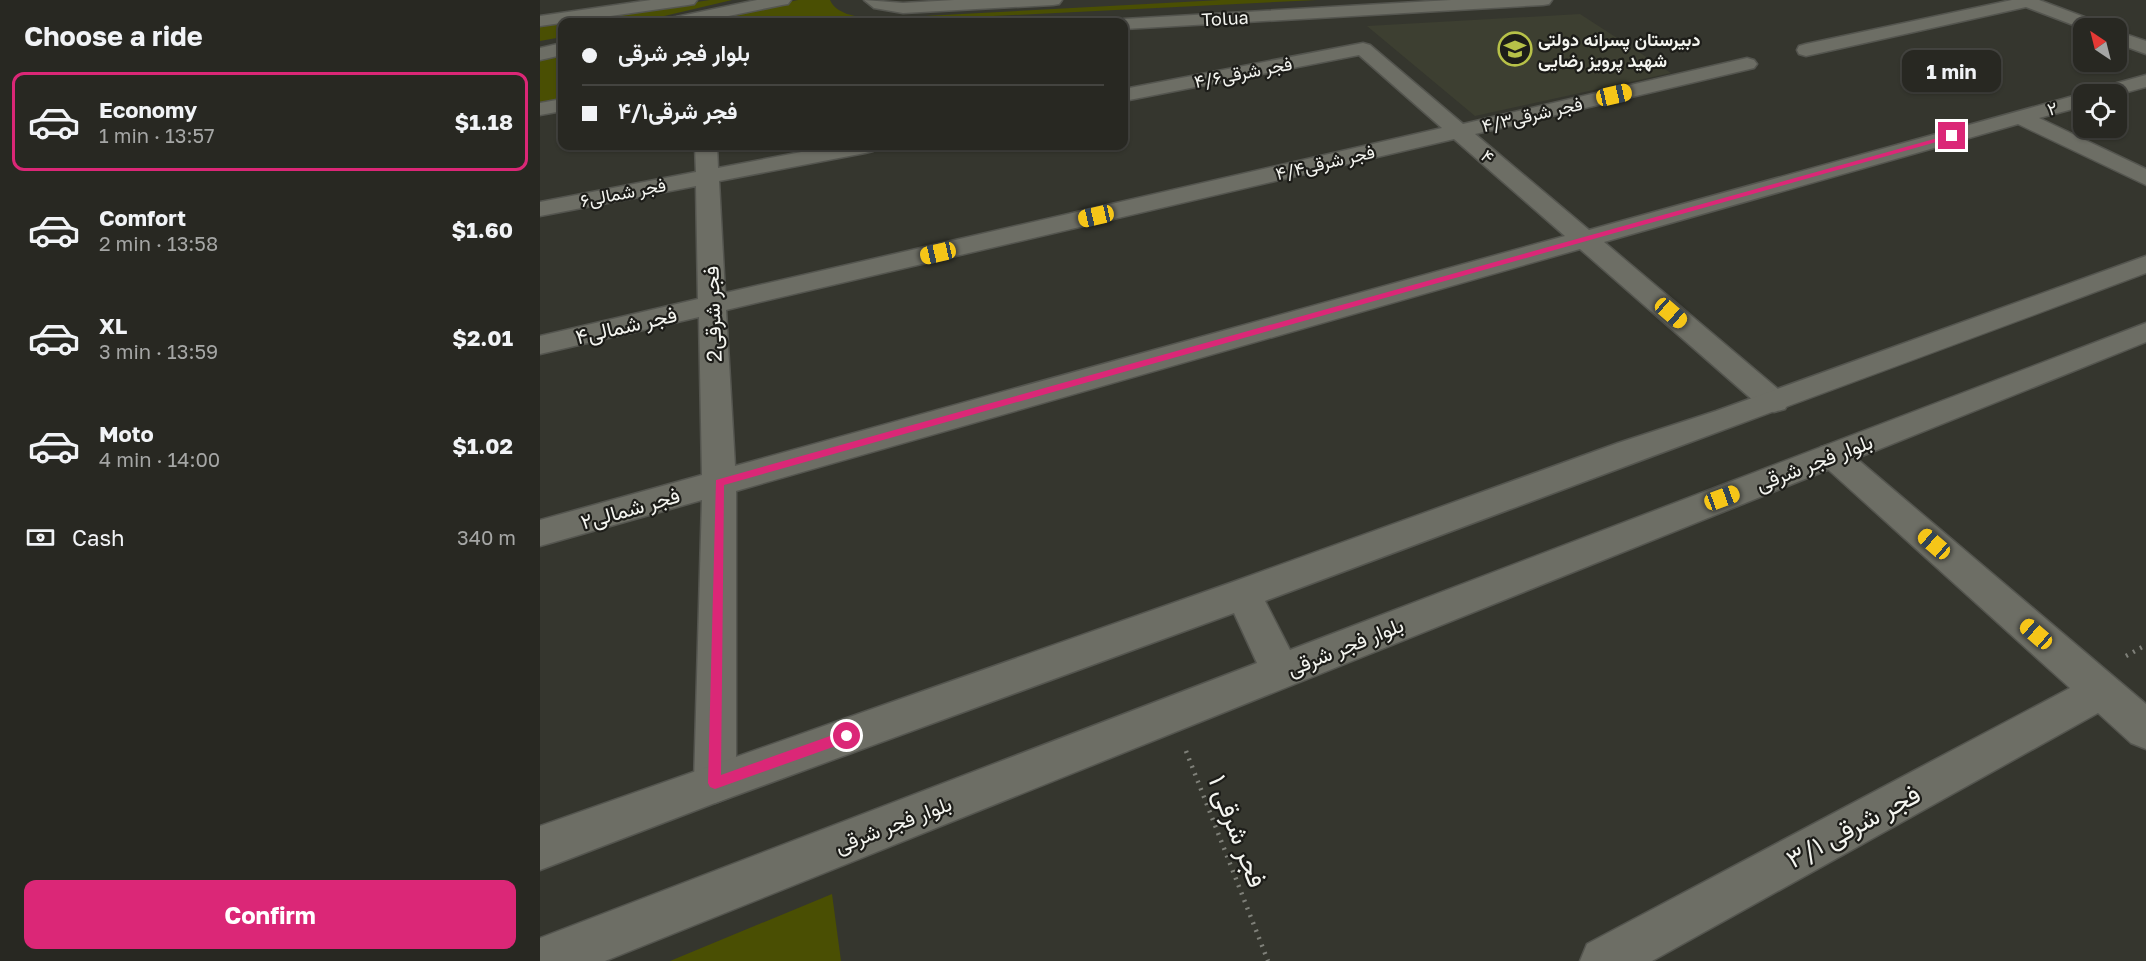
<!DOCTYPE html>
<meta charset="utf-8">
<style>
body{margin:0;font-family:"Golos Text",Vazirmatn,sans-serif;background:#34342f;color:#f1f3f6;height:100vh;display:flex;flex-direction:column;font-size:22px;white-space:nowrap}
*{box-sizing:border-box;margin:0}
p{font-size:20px;color:#a5a6a5}
.icon{flex:none;width:33px;height:33px;fill:none;stroke:currentColor;stroke-width:2;stroke-linecap:round;stroke-linejoin:round}
.map{position:relative;flex:1;overflow:hidden}
.sheet{display:flex;flex-direction:column;background:#282822;width:540px}
.sheet>*{flex:none}
.top-card{position:absolute;left:18px;top:18px;width:570px;height:132px;border-radius:12px;box-shadow:0 2px 4px #0004,0 0 0 2px #444440;display:grid;align-content:center;height:132px;padding:0 24px;background:#282822}
.needle{width:39px;rotate:325deg}
.controls{position:absolute;left:1533px;top:18px;display:grid;gap:12px}
.controls a{display:grid;place-items:center;width:54px;height:54px;border-radius:12px;background:#282822;box-shadow:0 2px 4px #0004,0 0 0 2px #444440;font-size:30px}
.end{position:absolute;width:27px;height:27px;margin:-14px;border:8px solid #db2777;background:#fff;box-shadow:0 0 0 3px #fff}
.from{border-radius:50%}
.bubble{position:absolute;height:42px;border-radius:12px;background:#282822;box-shadow:0 2px 4px #0004,0 0 0 2px #444440;font-size:20px;font-weight:700;line-height:42px;text-align:center}
.car{position:absolute;width:18px;height:36px;margin:-18px -9px;border-radius:8px;box-shadow:0 0 4px 2px #0007;background:linear-gradient(#f5c518 24%,#345 0 40%,#f5c518 0 76%,#345 0 86%,#f5c518 0)}
.top-card b{display:flex;align-items:center;gap:21px;height:57px;font-size:22px}
.top-card b+b{border-top:2px solid #444440}
.top-card i{width:15px;height:15px;background:#f1f3f6}
ul{padding:0;list-style:none}
li{display:flex;align-items:center;gap:18px;height:99px;margin:0 12px 9px;padding:0 12px;border:3px solid transparent;border-radius:12px}
li div{flex:1}
li b{display:block;font-size:22px}
li em{font-style:normal;font-weight:700}
li.active{border-color:#db2777}
li>.icon{width:54px;height:54px;stroke-width:1.5}
h2{padding:0 24px;font-size:27px;line-height:72px}
.pay{display:flex;align-items:center;gap:15px;height:66px;padding:0 24px;font-size:22px}
.pay p{margin-inline-start:auto}
.cta{display:flex;gap:12px;margin-top:auto;padding:12px 24px}
.cta a{flex:1;height:69px;border-radius:12px;background:#db2777;color:#fff;font-size:24px;font-weight:700;line-height:69px;text-align:center}
main{display:flex;flex:1;min-height:0}
.map>svg:first-child{display:block}
.built{fill:#3d3f31}
.green{fill:#4a4f03}
.lines{fill:none;stroke-linecap:round;stroke-linejoin:round}
.street-casing{stroke:#54554f;stroke-width:3}
.secondary-casing{stroke:#54554f;stroke-width:3}
.path{stroke:#7f8079;stroke-width:4.5;stroke-dasharray:2 6;stroke-linecap:butt}
.street{fill:#6d6e65;fill-rule:evenodd}
.secondary{fill:#6d6e65;fill-rule:evenodd}
.route{fill:#db2777}
.labels{text-anchor:middle;dominant-baseline:central;stroke-width:4.5;stroke-linejoin:round;paint-order:stroke}
.far-street-label{font-size:18px;fill:#f4f5f0;stroke:#1d1d19}
.far-poi-label{font-size:18px;font-weight:bold;fill:#f4f5f0;stroke:#1d1d19;text-anchor:start}
.street-label{font-size:21px;fill:#f4f5f0;stroke:#1d1d19}
.near-street-label{font-size:26px;fill:#f4f5f0;stroke:#1d1d19}
</style>
<main>
<section class="sheet">
<h2>Choose a ride</h2>
<ul>
<li class="active"><svg class="icon" aria-label="car" viewBox="0 0 24 24"><path d="M5 17H2v-5l4-1 3-4h7l3 4 3 1v5h-3M9 17h6M6 11h13"/><circle cx="7" cy="17" r="2"/><circle cx="17" cy="17" r="2"/></svg><div><b>Economy</b><p>1 min · 13:57</p></div><em>$1.18</em></li>
<li><svg class="icon" aria-label="car" viewBox="0 0 24 24"><path d="M5 17H2v-5l4-1 3-4h7l3 4 3 1v5h-3M9 17h6M6 11h13"/><circle cx="7" cy="17" r="2"/><circle cx="17" cy="17" r="2"/></svg><div><b>Comfort</b><p>2 min · 13:58</p></div><em>$1.60</em></li>
<li><svg class="icon" aria-label="car" viewBox="0 0 24 24"><path d="M5 17H2v-5l4-1 3-4h7l3 4 3 1v5h-3M9 17h6M6 11h13"/><circle cx="7" cy="17" r="2"/><circle cx="17" cy="17" r="2"/></svg><div><b>XL</b><p>3 min · 13:59</p></div><em>$2.01</em></li>
<li><svg class="icon" aria-label="car" viewBox="0 0 24 24"><path d="M5 17H2v-5l4-1 3-4h7l3 4 3 1v5h-3M9 17h6M6 11h13"/><circle cx="7" cy="17" r="2"/><circle cx="17" cy="17" r="2"/></svg><div><b>Moto</b><p>4 min · 14:00</p></div><em>$1.02</em></li>
</ul>
<div class="pay"><svg class="icon" aria-label="cash" viewBox="0 0 24 24"><path d="M3 7h18v10H3z"/><circle cx="12" cy="12" r="2"/></svg>Cash<p>340 m</p></div>
<div class="cta"><a>Confirm</a></div>
</section>
<div class="map">
<svg width="1606" height="961" viewBox="0 0 1606 961">
<rect width="100%" height="100%" fill="#35362e"/>
<!-- built -->
<path class="built" d="M1040,14L1131,73L935,116L827,26Z"/>
<!-- green -->
<g class="green">
<path d="M170,0H192L99,22H22V37L0,41V25Z"/>
<path d="M258,0H290C296,14 315,16 329,19L681,0H777L333,22H151Z"/>
<path d="M22,57V98L0,102V58Z"/>
<path d="M292,894L301,961H130Z"/>
</g>
<g class="lines">
<!-- street casing -->
<g class="street-casing">
<g id="street">
<path d="M1472,0H1499L1563,24L1566,28L1544,29L1486,7L1266,56L1259,54L1257,50L1259,46L1266,44Z"/>
<path d="M1576,31L1606,41V54L1576,43Z"/>
<path d="M823,43L830,45L923,124L1207,58L1214,60L1217,64L1214,68L935,134L1049,230L1537,95L1549,94L1552,90L1606,75V87L1576,95L1544,94V106L1499,118L1606,169V185L1478,124L1064,242L1245,395L1249,402L1245,409L1234,412L1223,409L1040,249L196,491V783L190,797L175,803L160,797L154,783L162,500L0,546V520L162,475L159,317L0,354V336L158,299L156,186L0,216V202L156,172L155,146H177L178,168L293,146H336L333,151L325,153L179,181L185,293L902,128L819,55L584,101V89ZM914,139L1025,236L195,466L186,310Z"/>
<path d="M22,99V111L0,115V103Z"/>
<path d="M1292,444L1303,447L1606,704V749L1591,743L1558,713L1112,961H1040L1047,944L1530,688L1281,463L1276,455L1281,447Z"/>
</g>
</g>
<!-- secondary casing -->
<g class="secondary-casing">
<g id="secondary">
<path d="M111,0H157L154,4L148,5L0,26V16Z"/>
<path d="M217,0H251L248,4L242,5L159,22H127L130,18L136,17Z"/>
<path d="M324,0L363,3L414,0H522L519,4L513,5L363,13L334,8Z"/>
<path d="M911,0H1012L1009,4L1003,5L584,29V22H576L584,19Z"/>
<path d="M22,43V55L0,60V48Z"/>
<path d="M1606,256V273C1313,383 1018,490 725,601L750,650L1606,323V342L65,961H0V938L717,663L694,613L175,803L0,870V826L690,583L1078,443L1176,411Z"/>
</g>
</g>
<!-- path -->
<g class="path">
<path d="M1586,656L1606,645"/>
<path d="M646,751L728,961"/>
</g>
<!-- street -->
<use href="#street" class="street"/>
<!-- secondary -->
<use href="#secondary" class="secondary"/>
</g>
<!-- route -->
<path class="route" d="M1412,134L1414,137L184,485L181,775L307,730L313,736L307,742L175,789L170,787L168,783L176,480Z"/>
<!-- icons -->
<defs>
<g id="school-ring" transform="scale(1.725)"><circle r="9.5" fill="#1d1d19" stroke="#b7c148" stroke-width="1.5"/><path d="M0-5L7-2L0 1L-7-2ZM-4 1L0 2.5L4 1V4Q0 6-4 4Z" fill="#b7c148"/></g>
</defs>
<g fill-rule="evenodd">
<use href="#school-ring" x="975" y="49"/>
</g>
<g class="labels">
<!-- far-street labels -->
<g class="far-street-label">
<text transform="translate(685 18) rotate(-3)">Tolua</text>
<text transform="translate(703 72) rotate(-11)">فجر شرقی۴/۶</text>
<text transform="translate(1512 108) rotate(-16)">۲</text>
<text transform="translate(992 114) rotate(-13)">فجر شرقی۴/۳</text>
<text transform="translate(948 156) rotate(41)">۴</text>
<text transform="translate(785 162) rotate(-13)">فجر شرقی۴/۴</text>
<text transform="translate(83 192) rotate(-11)">فجر شمالی۶</text>
</g>
<!-- far-poi labels -->
<g class="far-poi-label">
<text x="998" y="39">دبیرستان پسرانه دولتی<tspan x="998" dy="21">شهید پرویز رضایی</tspan></text>
</g>
<!-- street labels -->
<g class="street-label">
<text transform="translate(172 314) rotate(-92)">2فجر شرقی</text>
<text transform="translate(86 325) rotate(-13)">فجر شمالی۴</text>
<text transform="translate(1274 462) rotate(-21)">بلوار فجر شرقی</text>
<text transform="translate(90 508) rotate(-16)">فجر شمالی۲</text>
<text transform="translate(805 646) rotate(-22)">بلوار فجر شرقی</text>
<text transform="translate(353 824) rotate(-21)">بلوار فجر شرقی</text>
</g>
<!-- near-street labels -->
<g class="near-street-label">
<text transform="translate(1313 826) rotate(-28)">۳/۱ فجر شرقی</text>
<text transform="translate(698 831) rotate(69)">۱ فجر شرقی</text>
</g>
</g>
</svg>
<div class="controls">
<a><svg class="needle" viewBox="-14 -14 28 28"><path d="M0-13l5 13h-10z" fill="#e53935"/><path d="M0 13l5-13h-10z" fill="#a5a6a5"/></svg></a>
<a><svg class="icon" aria-label="locate" viewBox="0 0 24 24"><circle cx="12" cy="12" r="6"/><path d="M12 2v4M12 18v4M2 12h4M18 12h4"/></svg></a>
</div>
<i class="end from" style="left:307px;top:736px"></i>
<i class="end" style="left:1412px;top:136px"></i>
<div class="bubble" style="left:1362px;top:50px;width:99px">1 min</div>
<i class="car" style="left:1074px;top:95px;rotate:77deg"></i>
<i class="car" style="left:556px;top:216px;rotate:257deg"></i>
<i class="car" style="left:398px;top:253px;rotate:257deg"></i>
<i class="car" style="left:1131px;top:313px;rotate:131deg"></i>
<i class="car" style="left:1182px;top:498px;rotate:70deg"></i>
<i class="car" style="left:1394px;top:544px;rotate:311deg"></i>
<i class="car" style="left:1496px;top:634px;rotate:311deg"></i>
<div class="top-card">
<b><i class="from"></i>بلوار فجر شرقی</b>
<b><i></i>فجر شرقی۴/۱</b>
</div>
</div>
</main>
